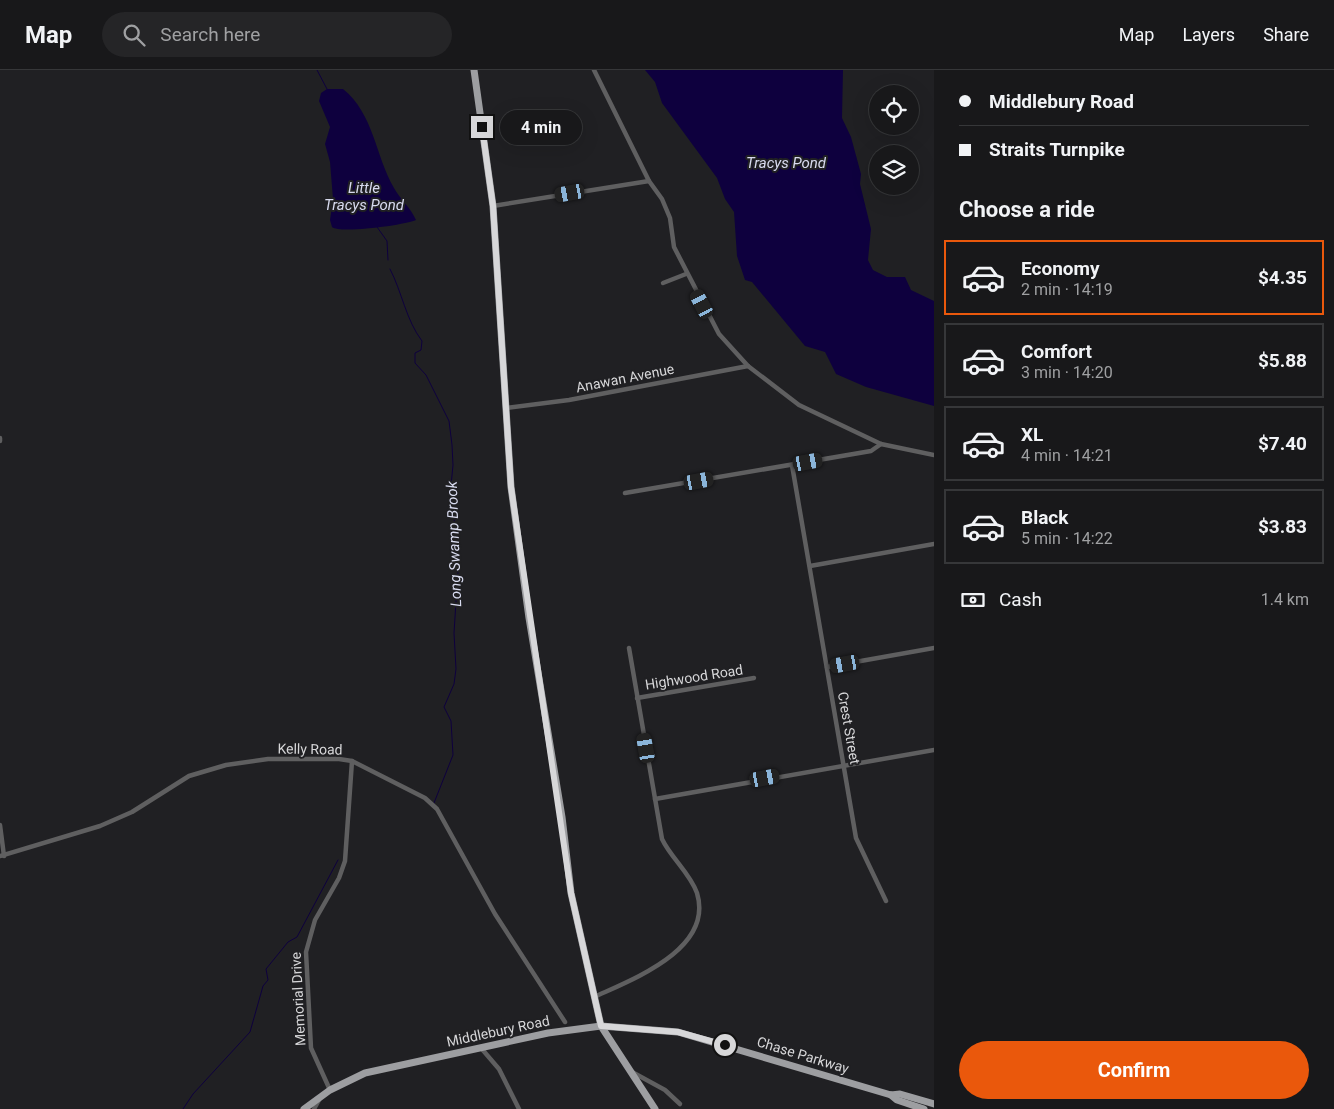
<!DOCTYPE html>
<meta charset="utf-8">
<style>
body{margin:0;font-family:Roboto,sans-serif;background:#252527;color:#f1f3f6;height:100vh;display:flex;flex-direction:column;font-size:19px;white-space:nowrap}
*{box-sizing:border-box;margin:0}
p{font-size:16px;color:#9fa0a2}
.icon{flex:none;width:28px;height:28px;fill:none;stroke:currentColor;stroke-width:2;stroke-linecap:round;stroke-linejoin:round}
.map{position:relative;flex:1;overflow:hidden}
.panel{display:flex;flex-direction:column;background:#18181a;width:400px}
.panel>*{flex:none}
.hud{display:grid;align-content:center;height:110px;padding:0 25px;background:#18181a}
.controls{position:absolute;left:869px;top:15px;display:grid;gap:10px}
.controls a{display:grid;place-items:center;width:50px;height:50px;border-radius:50%;background:#18181a;box-shadow:0 5px 20px #0002,0 0 0 1px #363739;font-size:25px}
.end{position:absolute;width:22px;height:22px;margin:-11px;border:6px solid #d7d7d9;background:#111;box-shadow:0 0 0 2px #111}
.from{border-radius:50%}
.bubble{position:absolute;height:35px;border-radius:18px;background:#18181a;box-shadow:0 5px 20px #0002,0 0 0 1px #363739;font-size:16px;font-weight:700;line-height:35px;text-align:center}
.car{position:absolute;width:15px;height:30px;margin:-15px -8px;border-radius:6px;box-shadow:0 0 4px 1px #0007;background:linear-gradient(#222 24%,#8ab4d8 0 40%,#222 0 76%,#8ab4d8 0 86%,#222 0)}
.hud b{display:flex;align-items:center;gap:18px;height:48px;font-size:19px}
.hud b+b{border-top:1px solid #363739}
.hud i{width:12px;height:12px;background:#f1f3f6}
ul{padding:0;list-style:none}
li{display:flex;align-items:center;gap:15px;height:75px;margin:0 10px 8px;padding:0 15px;border:2px solid #363739;border-radius:0px}
li div{flex:1}
li b{display:block;font-size:19px}
li em{font-style:normal;font-weight:700}
li.on{border-color:#ea580c}
li>.icon{width:45px;height:45px;stroke-width:1.5}
h2{padding:0 25px;font-size:22px;line-height:60px}
.pay{display:flex;align-items:center;gap:12px;height:55px;padding:0 25px;font-size:19px}
.pay p{margin-inline-start:auto}
.primary-button{display:flex;gap:10px;margin-top:auto;padding:10px 25px}
.primary-button a{flex:1;height:58px;border-radius:30px;background:#ea580c;color:#fff;font-size:20px;font-weight:700;line-height:58px;text-align:center}
header{display:flex;align-items:center;gap:30px;box-sizing:border-box;height:70px;padding:0 25px;background:#18181a;border-bottom:1px solid #363739}
header strong{font-size:24px}
nav{display:flex;gap:28px;margin-inline-start:auto;font-size:18px}
.search{width:350px;height:45px;background:#252527;display:flex;align-items:center;gap:12px;box-sizing:border-box;padding:0 18px;border-radius:28px;color:#9fa0a2;font-size:19px}
main{display:flex;flex:1;min-height:0}
.map>svg:first-child{display:block}
.water{fill:#0e003e}
.lines{fill:none;stroke-linecap:round;stroke-linejoin:round}
.stream{stroke:#0e003e;stroke-width:1}
.minor{stroke:#5f5f60;stroke-width:4.5}
.primary{stroke:#9d9ea1;stroke-width:7}
.route{stroke:#d7d7d9;stroke-width:6}
.labels{text-anchor:middle;dominant-baseline:central;stroke-width:4;stroke-linejoin:round;paint-order:stroke}
.street-label{font-size:14px;fill:#d7d7d9;stroke:#202023}
.water-label{font-size:15px;font-style:italic;fill:#d8dbef;stroke:#202023}
</style>
<header>
<strong>Map</strong>
<div class="search"><svg class="icon" aria-label="search" viewBox="0 0 24 24"><circle cx="10" cy="10" r="6"/><path d="M15 15l6 6"/></svg>Search here</div>
<nav><a>Map</a><a>Layers</a><a>Share</a></nav>
</header>
<main>
<div class="map">
<svg width="934" height="1039" viewBox="0 0 934 1039">
<rect width="100%" height="100%" fill="#202023"/>
<!-- water -->
<g class="water">
<path d="M645,0H843L842,48L851,67L861,104L860,114L871,159L868,190L873,200L887,207H905L911,220L934,231V336L866,317L836,304L825,282L805,276L752,212L745,210L737,186L734,142L725,129L717,108L662,33L655,12Z"/>
<path d="M327,19H343C374,44 375,85 394,118C400,129 411,138 416,150C405,155 340,164 332,157L330,150L333,129L330,92L325,74L330,57L319,31L321,23Z"/>
</g>
<g class="lines">
<!-- stream -->
<g class="stream">
<path d="M317,0L327,19"/>
<path d="M377,157L387,171L388,190"/>
<path d="M390,199C402,222 406,250 422,271L421,280L415,283V293L426,305L449,351L452,375L453,395L450,426L455,440L452,481L458,500L454,563L456,599L454,614L444,637L451,651L453,685L434,733"/>
<path d="M183,1039L193,1024L250,962L263,916L268,910L266,899L288,872L297,867L338,790"/>
</g>
<!-- minor -->
<g class="minor">
<path d="M594,0L649,111L662,129L670,148L674,177L719,264L748,296L799,335L881,374L934,385"/>
<path d="M493,136L649,111"/>
<path d="M663,213L686,204"/>
<path d="M506,338L569,330L748,296"/>
<path d="M0,368V371"/>
<path d="M792,395L856,768L886,831"/>
<path d="M625,423L871,381L881,374"/>
<path d="M810,496L934,474"/>
<path d="M827,597L934,578"/>
<path d="M637,628L754,608"/>
<path d="M655,729L934,680"/>
<path d="M0,755L4,786"/>
<path d="M0,786L100,756L132,742L189,706L226,695L268,689H339L352,691L425,728L437,739L495,844L565,952"/>
<path d="M594,927C633,909 714,879 697,823C690,803 671,788 662,769L629,578"/>
<path d="M481,978L499,999L519,1039"/>
<path d="M632,1002L665,1020L680,1034"/>
<path d="M330,1020L311,978L306,882L315,850L339,808L345,791L352,691"/>
<path d="M314,1039L319,1030"/>
</g>
<!-- primary -->
<g class="primary">
<path d="M474,0L493,136L511,417L529,548L562,747L571,823L601,956L655,1039"/>
<path d="M891,1025L897,1030L924,1039"/>
<path d="M304,1039L330,1020L365,1003L548,963L601,956L678,962L891,1025L900,1024L934,1034"/>
</g>
</g>
<g class="lines">
<!-- route -->
<path class="route" d="M482,57L493,136L511,417L571,823L601,956L678,962L725,975"/>
</g>
<g class="labels">
<!-- street labels -->
<g class="street-label">
<text transform="translate(625 308) rotate(-11)">Anawan Avenue</text>
<text transform="translate(694 607) rotate(-9)">Highwood Road</text>
<text transform="translate(849 658) rotate(80)">Crest Street</text>
<text transform="translate(310 679) rotate(1)">Kelly Road</text>
<text transform="translate(298 929) rotate(-93)">Memorial Drive</text>
<text transform="translate(498 961) rotate(-12)">Middlebury Road</text>
<text transform="translate(803 985) rotate(17)">Chase Parkway</text>
</g>
<!-- water labels -->
<g class="water-label">
<text x="786" y="93">Tracys Pond</text>
<text x="364" y="118">Little<tspan x="364" dy="17">Tracys Pond</tspan></text>
<text transform="translate(454 474) rotate(-92)">Long Swamp Brook</text>
</g>
</g>
</svg>
<div class="controls">
<a><svg class="icon" aria-label="locate" viewBox="0 0 24 24"><circle cx="12" cy="12" r="6"/><path d="M12 2v4M12 18v4M2 12h4M18 12h4"/></svg></a>
<a><svg class="icon" aria-label="layers" viewBox="0 0 24 24"><path d="M12 4l9 5-9 5-9-5zM3 14l9 5 9-5"/></svg></a>
</div>
<i class="end from" style="left:725px;top:975px"></i>
<i class="end" style="left:482px;top:57px"></i>
<div class="bubble" style="left:500px;top:40px;width:82px">4 min</div>
<i class="car" style="left:570px;top:123px;rotate:260deg"></i>
<i class="car" style="left:702px;top:234px;rotate:332deg"></i>
<i class="car" style="left:808px;top:392px;rotate:80deg"></i>
<i class="car" style="left:699px;top:411px;rotate:80deg"></i>
<i class="car" style="left:845px;top:594px;rotate:260deg"></i>
<i class="car" style="left:646px;top:678px;rotate:350deg"></i>
<i class="car" style="left:765px;top:708px;rotate:80deg"></i>
</div>
<section class="panel">
<div class="hud">
<b><i class="from"></i>Middlebury Road</b>
<b><i></i>Straits Turnpike</b>
</div>
<h2>Choose a ride</h2>
<ul>
<li class="on"><svg class="icon" aria-label="car" viewBox="0 0 24 24"><path d="M5 17H2v-5l4-1 3-4h7l3 4 3 1v5h-3M9 17h6M6 11h13"/><circle cx="7" cy="17" r="2"/><circle cx="17" cy="17" r="2"/></svg><div><b>Economy</b><p>2 min · 14:19</p></div><em>$4.35</em></li>
<li><svg class="icon" aria-label="car" viewBox="0 0 24 24"><path d="M5 17H2v-5l4-1 3-4h7l3 4 3 1v5h-3M9 17h6M6 11h13"/><circle cx="7" cy="17" r="2"/><circle cx="17" cy="17" r="2"/></svg><div><b>Comfort</b><p>3 min · 14:20</p></div><em>$5.88</em></li>
<li><svg class="icon" aria-label="car" viewBox="0 0 24 24"><path d="M5 17H2v-5l4-1 3-4h7l3 4 3 1v5h-3M9 17h6M6 11h13"/><circle cx="7" cy="17" r="2"/><circle cx="17" cy="17" r="2"/></svg><div><b>XL</b><p>4 min · 14:21</p></div><em>$7.40</em></li>
<li><svg class="icon" aria-label="car" viewBox="0 0 24 24"><path d="M5 17H2v-5l4-1 3-4h7l3 4 3 1v5h-3M9 17h6M6 11h13"/><circle cx="7" cy="17" r="2"/><circle cx="17" cy="17" r="2"/></svg><div><b>Black</b><p>5 min · 14:22</p></div><em>$3.83</em></li>
</ul>
<div class="pay"><svg class="icon" aria-label="cash" viewBox="0 0 24 24"><path d="M3 7h18v10H3z"/><circle cx="12" cy="12" r="2"/></svg>Cash<p>1.4 km</p></div>
<div class="primary-button"><a>Confirm</a></div>
</section>
</main>
